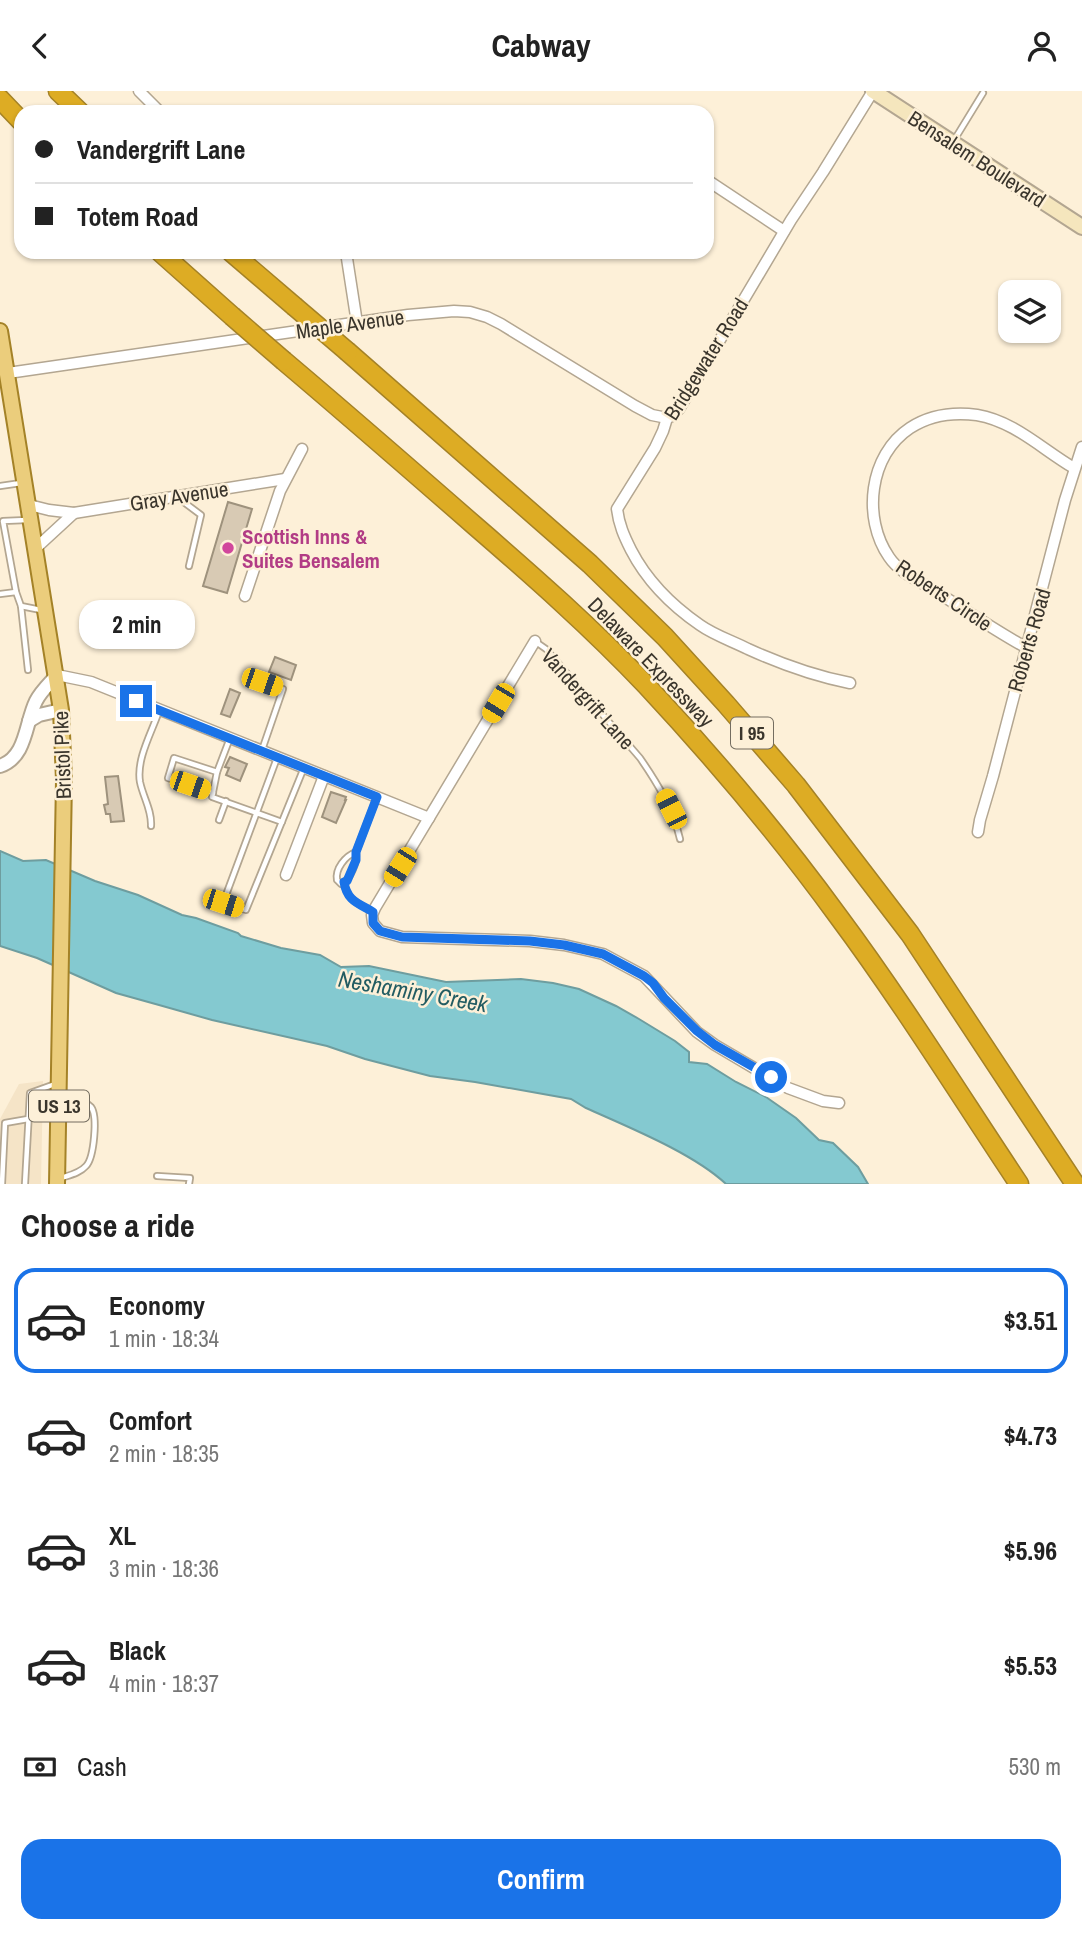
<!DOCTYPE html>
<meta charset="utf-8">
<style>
body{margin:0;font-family:"Archivo Narrow",sans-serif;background:#f6f6f6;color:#222;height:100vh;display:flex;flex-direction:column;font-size:26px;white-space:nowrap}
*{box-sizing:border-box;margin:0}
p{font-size:23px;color:#767676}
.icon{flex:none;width:38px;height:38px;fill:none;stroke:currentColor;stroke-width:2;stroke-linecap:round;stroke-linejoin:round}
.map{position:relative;height:1093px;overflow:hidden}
.drawer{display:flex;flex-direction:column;background:#fff;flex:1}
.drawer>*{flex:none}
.banner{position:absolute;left:14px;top:14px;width:700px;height:154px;border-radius:21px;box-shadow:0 2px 5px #0004;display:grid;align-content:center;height:154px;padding:0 21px;background:#fff}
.fabs{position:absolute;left:998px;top:189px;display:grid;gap:14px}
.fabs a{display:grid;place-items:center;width:63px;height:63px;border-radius:14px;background:#fff;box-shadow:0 2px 5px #0004;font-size:35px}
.end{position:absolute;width:32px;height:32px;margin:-16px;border:9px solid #1a73e8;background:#fff;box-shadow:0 0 0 4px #fff}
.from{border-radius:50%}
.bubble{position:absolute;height:49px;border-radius:21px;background:#fff;box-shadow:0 2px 5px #0004;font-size:23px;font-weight:700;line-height:49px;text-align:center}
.car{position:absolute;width:21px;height:42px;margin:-21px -10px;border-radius:9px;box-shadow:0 0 5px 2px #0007;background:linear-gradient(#f5c518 24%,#345 0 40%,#f5c518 0 76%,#345 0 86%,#f5c518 0)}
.banner b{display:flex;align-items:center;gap:24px;height:66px;font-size:26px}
.banner b+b{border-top:2px solid #e0e0e0}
.banner i{width:18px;height:18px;background:#222}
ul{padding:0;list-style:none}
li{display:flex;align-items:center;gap:21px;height:105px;margin:0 14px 10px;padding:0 7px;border:4px solid transparent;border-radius:21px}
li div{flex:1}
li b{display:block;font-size:26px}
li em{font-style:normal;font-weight:700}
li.on{border-color:#1a73e8}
li>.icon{width:63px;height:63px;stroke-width:1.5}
h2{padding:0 21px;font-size:32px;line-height:84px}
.pay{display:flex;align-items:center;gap:18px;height:77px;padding:0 21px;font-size:26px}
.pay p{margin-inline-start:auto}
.button{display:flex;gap:14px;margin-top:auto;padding:14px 21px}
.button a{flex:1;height:80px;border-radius:21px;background:#1a73e8;color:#fff;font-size:28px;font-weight:700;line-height:80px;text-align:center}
header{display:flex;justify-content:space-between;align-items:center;height:91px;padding:0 21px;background:#fff;font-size:32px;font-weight:700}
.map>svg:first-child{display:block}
.built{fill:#f5e4c7}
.water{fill:#84c9d0;stroke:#6e9d9f;stroke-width:2}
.building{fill:#d8cab4;stroke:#9e927d;stroke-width:2}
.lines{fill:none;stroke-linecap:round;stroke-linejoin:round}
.service-casing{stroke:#b3a691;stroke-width:8}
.minor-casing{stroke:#b3a691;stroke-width:13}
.tertiary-casing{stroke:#b3a691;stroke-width:16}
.secondary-casing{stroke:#b3a691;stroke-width:18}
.primary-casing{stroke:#a48227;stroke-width:18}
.motorway-casing{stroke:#a48227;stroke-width:21}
.service{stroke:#fff;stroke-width:4.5}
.minor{stroke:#fff;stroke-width:10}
.tertiary{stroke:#fff;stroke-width:12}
.secondary{stroke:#f5e6bd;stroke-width:14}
.primary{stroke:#ebcd7c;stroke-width:14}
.motorway{stroke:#ddac24;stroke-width:18}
.motorway-bridge-casing{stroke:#a48227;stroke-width:21;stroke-linecap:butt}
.motorway-bridge{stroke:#ddac24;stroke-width:18}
.route{stroke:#1a73e8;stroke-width:9}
.hotel-dot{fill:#d1479c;stroke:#fdf0d8;stroke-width:2.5}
.labels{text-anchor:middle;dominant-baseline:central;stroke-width:5;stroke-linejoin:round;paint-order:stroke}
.shield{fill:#fdf0d8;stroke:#746d60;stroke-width:2}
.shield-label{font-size:19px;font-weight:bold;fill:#3a352c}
.street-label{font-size:21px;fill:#3a352c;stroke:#fdf0d8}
.hotel-label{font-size:21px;font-weight:bold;fill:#b23c85;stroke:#fdf0d8;text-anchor:start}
.water-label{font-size:23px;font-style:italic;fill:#225c62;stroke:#fdf0d8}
</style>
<header><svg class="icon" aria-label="back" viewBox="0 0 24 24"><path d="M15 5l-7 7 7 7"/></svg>Cabway<svg class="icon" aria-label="person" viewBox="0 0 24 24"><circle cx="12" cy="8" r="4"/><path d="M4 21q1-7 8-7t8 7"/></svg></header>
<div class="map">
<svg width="1082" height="1093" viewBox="0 0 1082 1093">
<rect width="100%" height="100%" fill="#fdf0d8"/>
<!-- built -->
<path class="built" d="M43,990L41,1093H0V1028L19,993Z"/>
<!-- water -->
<path class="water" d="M0,760L23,770L46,769L95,790L138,804L182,824L196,827L238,842L241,845L281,857L320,864L341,876L369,875L446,891L521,888L553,892L579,898L616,915L639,928L675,950L689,961V971L707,973L736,991L766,1006L796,1027L819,1049L833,1052L858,1076L868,1093H726C693,1062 628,1036 586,1017L571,1008L475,991L430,985L365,968L327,955L212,929L159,914L116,902L37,867L0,855Z"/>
<!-- building -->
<g class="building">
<path d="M228,411L252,418L227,502L203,495Z"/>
<path d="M275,566L296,574L291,589L269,581Z"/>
<path d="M230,598L240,602L230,626L221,623Z"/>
<path d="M230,666L247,673L240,690L226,684L229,677L225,676Z"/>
<path d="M118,685L124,730L111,731L110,723H106L104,714L108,713L105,686Z"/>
<path d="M331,701L346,706L345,709H346L336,732L322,726Z"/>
</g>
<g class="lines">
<!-- service casing -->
<g class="service-casing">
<g id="service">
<path d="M953,51L983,2"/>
<path d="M0,395L21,392"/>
<path d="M177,406L201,424L189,475"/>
<path d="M27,429L3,430L16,501L21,515L41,519"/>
<path d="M0,503L16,501"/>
<path d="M21,515L28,579"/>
<path d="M536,551L546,558L640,667C658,693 673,718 680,748"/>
<path d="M230,647L217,681L212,706L282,731"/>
<path d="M262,659L283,598L262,591"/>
<path d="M277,667L223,812L246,819L303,679"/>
<path d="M213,702L168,687L174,667L217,681"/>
<path d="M219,729L226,710"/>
<path d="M151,735C152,719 143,706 140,691C136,668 152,641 159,620"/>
<path d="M356,761C345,765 335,778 337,789L341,793C351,788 357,772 356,761L377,706"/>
<path d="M344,791C347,810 358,812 373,821"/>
<path d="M61,1001C70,1005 84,1008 91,1016C98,1025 94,1067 86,1075C80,1082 70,1084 61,1087"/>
<path d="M157,1085L190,1087L189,1093"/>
<path d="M2,1093L5,1032L28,1028"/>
<path d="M25,1093L30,1002L55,993"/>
</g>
</g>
<!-- minor casing -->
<g class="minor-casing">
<g id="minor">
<path d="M139,0L160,21"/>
<path d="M707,89L784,140"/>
<path d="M346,161L357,232"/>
<path d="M8,282L408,224L454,220L470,221L487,226L501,233L635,315L652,324L667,327"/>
<path d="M29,414L49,419L74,422L285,388"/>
<path d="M36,457L74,422"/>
<path d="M245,505L280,400L302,358"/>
<path d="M535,550L375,817L372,824L373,832L380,840L402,846L530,850L564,854L603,863L644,885L697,941L715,954L788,997L823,1010L839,1012"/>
<path d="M1027,557C994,539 964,518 932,498C917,489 899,481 889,466C862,427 869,364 910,337C930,324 954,321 977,324C1014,330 1043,359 1074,377"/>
<path d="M57,584L91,591L429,727"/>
<path d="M850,592C814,585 781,573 748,558C732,550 714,544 700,534C671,514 647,490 631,459C624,445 619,434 617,418L655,357L663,340L667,327L672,325L679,318L791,129L823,81L873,0"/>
<path d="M978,741L980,729L993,685L1065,409L1082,356"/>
<path d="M286,784L324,685"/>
</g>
</g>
<!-- tertiary casing -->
<g class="tertiary-casing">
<g id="tertiary">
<path d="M29,630L39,624L61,619"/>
<path d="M0,675C27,666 25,632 36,610C41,600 50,592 57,584"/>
</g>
</g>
<!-- secondary casing -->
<g class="secondary-casing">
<path id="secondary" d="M873,0L1082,136"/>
</g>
<!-- primary casing -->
<g class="primary-casing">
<path id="primary" d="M0,240L61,619L64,689L57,1093"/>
</g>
<!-- motorway casing -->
<g class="motorway-casing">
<g id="motorway">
<path d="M58,0L80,21"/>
<path d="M0,8L21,30"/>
<path d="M160,161L232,225"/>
<path d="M231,161L294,215"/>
<path d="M348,261L590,473L665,546L726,613L796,694L910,843L1075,1093"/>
<path d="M284,270C348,324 411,379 474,434C533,485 592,537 646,594C714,667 779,744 838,825C902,911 959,1003 1019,1093"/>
</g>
</g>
<!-- service -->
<use href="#service" class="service"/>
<!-- minor -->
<use href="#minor" class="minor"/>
<!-- tertiary -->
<use href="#tertiary" class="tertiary"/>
<!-- secondary -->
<use href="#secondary" class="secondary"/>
<!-- primary -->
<use href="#primary" class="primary"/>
<!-- motorway -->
<use href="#motorway" class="motorway"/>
<!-- motorway-bridge casing -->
<g class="motorway-bridge-casing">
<g id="motorway-bridge">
<path d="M294,215L348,261"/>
<path d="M232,225L284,270"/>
</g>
</g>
<!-- motorway-bridge -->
<use href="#motorway-bridge" class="motorway-bridge"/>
</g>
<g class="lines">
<!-- route -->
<path class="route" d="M136,610L377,706L356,761V769L347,790L344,791C347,810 358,812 373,821V832L380,840L402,846L530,850L564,854L603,863L644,885L653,892L664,907L697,940L715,954L771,986"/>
</g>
<!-- markers -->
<circle class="hotel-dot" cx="228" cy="457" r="7"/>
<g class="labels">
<!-- shield labels -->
<g class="shield">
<rect x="731" y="626.5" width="42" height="31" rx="5"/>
<rect x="29" y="999.5" width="60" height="31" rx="5"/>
</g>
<g class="shield-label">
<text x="752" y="642">I 95</text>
<text x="59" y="1015">US 13</text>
</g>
<!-- street labels -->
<g class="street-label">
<text transform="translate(977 68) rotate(33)">Bensalem Boulevard</text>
<text transform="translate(350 233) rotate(-8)">Maple Avenue</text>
<text transform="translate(706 268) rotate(-58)">Bridgewater Road</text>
<text transform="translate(179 405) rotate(-9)">Gray Avenue</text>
<text transform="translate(944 504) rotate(34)">Roberts Circle</text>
<text transform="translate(1029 549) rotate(-74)">Roberts Road</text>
<text transform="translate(651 571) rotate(46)">Delaware Expressway</text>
<text transform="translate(588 608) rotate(48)">Vandergrift Lane</text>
<text transform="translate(62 664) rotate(-92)">Bristol Pike</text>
</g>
<!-- hotel labels -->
<g class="hotel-label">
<text x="242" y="445">Scottish Inns &amp;<tspan x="242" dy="24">Suites Bensalem</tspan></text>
</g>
<!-- water labels -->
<g class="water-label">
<text transform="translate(413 900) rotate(10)">Neshaminy Creek</text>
</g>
</g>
</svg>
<div class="fabs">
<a><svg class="icon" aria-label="layers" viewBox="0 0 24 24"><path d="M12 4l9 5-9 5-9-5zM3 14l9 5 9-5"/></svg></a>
</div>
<i class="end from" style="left:771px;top:986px"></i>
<i class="end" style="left:136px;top:610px"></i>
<div class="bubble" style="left:79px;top:509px;width:116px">2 min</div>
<i class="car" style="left:262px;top:591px;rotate:109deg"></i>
<i class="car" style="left:498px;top:612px;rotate:211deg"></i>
<i class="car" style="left:190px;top:694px;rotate:109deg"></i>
<i class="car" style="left:671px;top:718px;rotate:333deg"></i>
<i class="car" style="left:400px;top:776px;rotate:212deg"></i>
<i class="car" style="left:223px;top:812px;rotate:108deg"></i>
<div class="banner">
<b><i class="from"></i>Vandergrift Lane</b>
<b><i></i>Totem Road</b>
</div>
</div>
<section class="drawer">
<h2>Choose a ride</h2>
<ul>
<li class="on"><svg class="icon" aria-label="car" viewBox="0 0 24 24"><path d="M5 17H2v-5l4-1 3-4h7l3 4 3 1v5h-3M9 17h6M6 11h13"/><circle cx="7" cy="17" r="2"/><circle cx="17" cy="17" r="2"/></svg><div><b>Economy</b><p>1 min · 18:34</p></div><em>$3.51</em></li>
<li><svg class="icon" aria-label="car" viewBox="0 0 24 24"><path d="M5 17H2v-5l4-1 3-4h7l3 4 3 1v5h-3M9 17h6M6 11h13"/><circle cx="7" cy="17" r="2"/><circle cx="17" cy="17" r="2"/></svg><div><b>Comfort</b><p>2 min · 18:35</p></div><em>$4.73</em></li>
<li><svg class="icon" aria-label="car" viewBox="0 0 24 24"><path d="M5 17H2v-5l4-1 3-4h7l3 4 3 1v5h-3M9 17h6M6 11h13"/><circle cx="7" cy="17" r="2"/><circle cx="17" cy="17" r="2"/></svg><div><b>XL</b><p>3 min · 18:36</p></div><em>$5.96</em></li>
<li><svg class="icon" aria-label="car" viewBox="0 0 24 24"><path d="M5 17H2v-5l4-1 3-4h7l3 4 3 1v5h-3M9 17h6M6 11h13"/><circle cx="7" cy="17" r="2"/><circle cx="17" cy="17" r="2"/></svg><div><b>Black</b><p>4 min · 18:37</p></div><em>$5.53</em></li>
</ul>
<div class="pay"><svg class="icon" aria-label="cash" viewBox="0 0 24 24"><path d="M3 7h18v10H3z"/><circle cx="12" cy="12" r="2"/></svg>Cash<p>530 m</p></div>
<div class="button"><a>Confirm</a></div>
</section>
